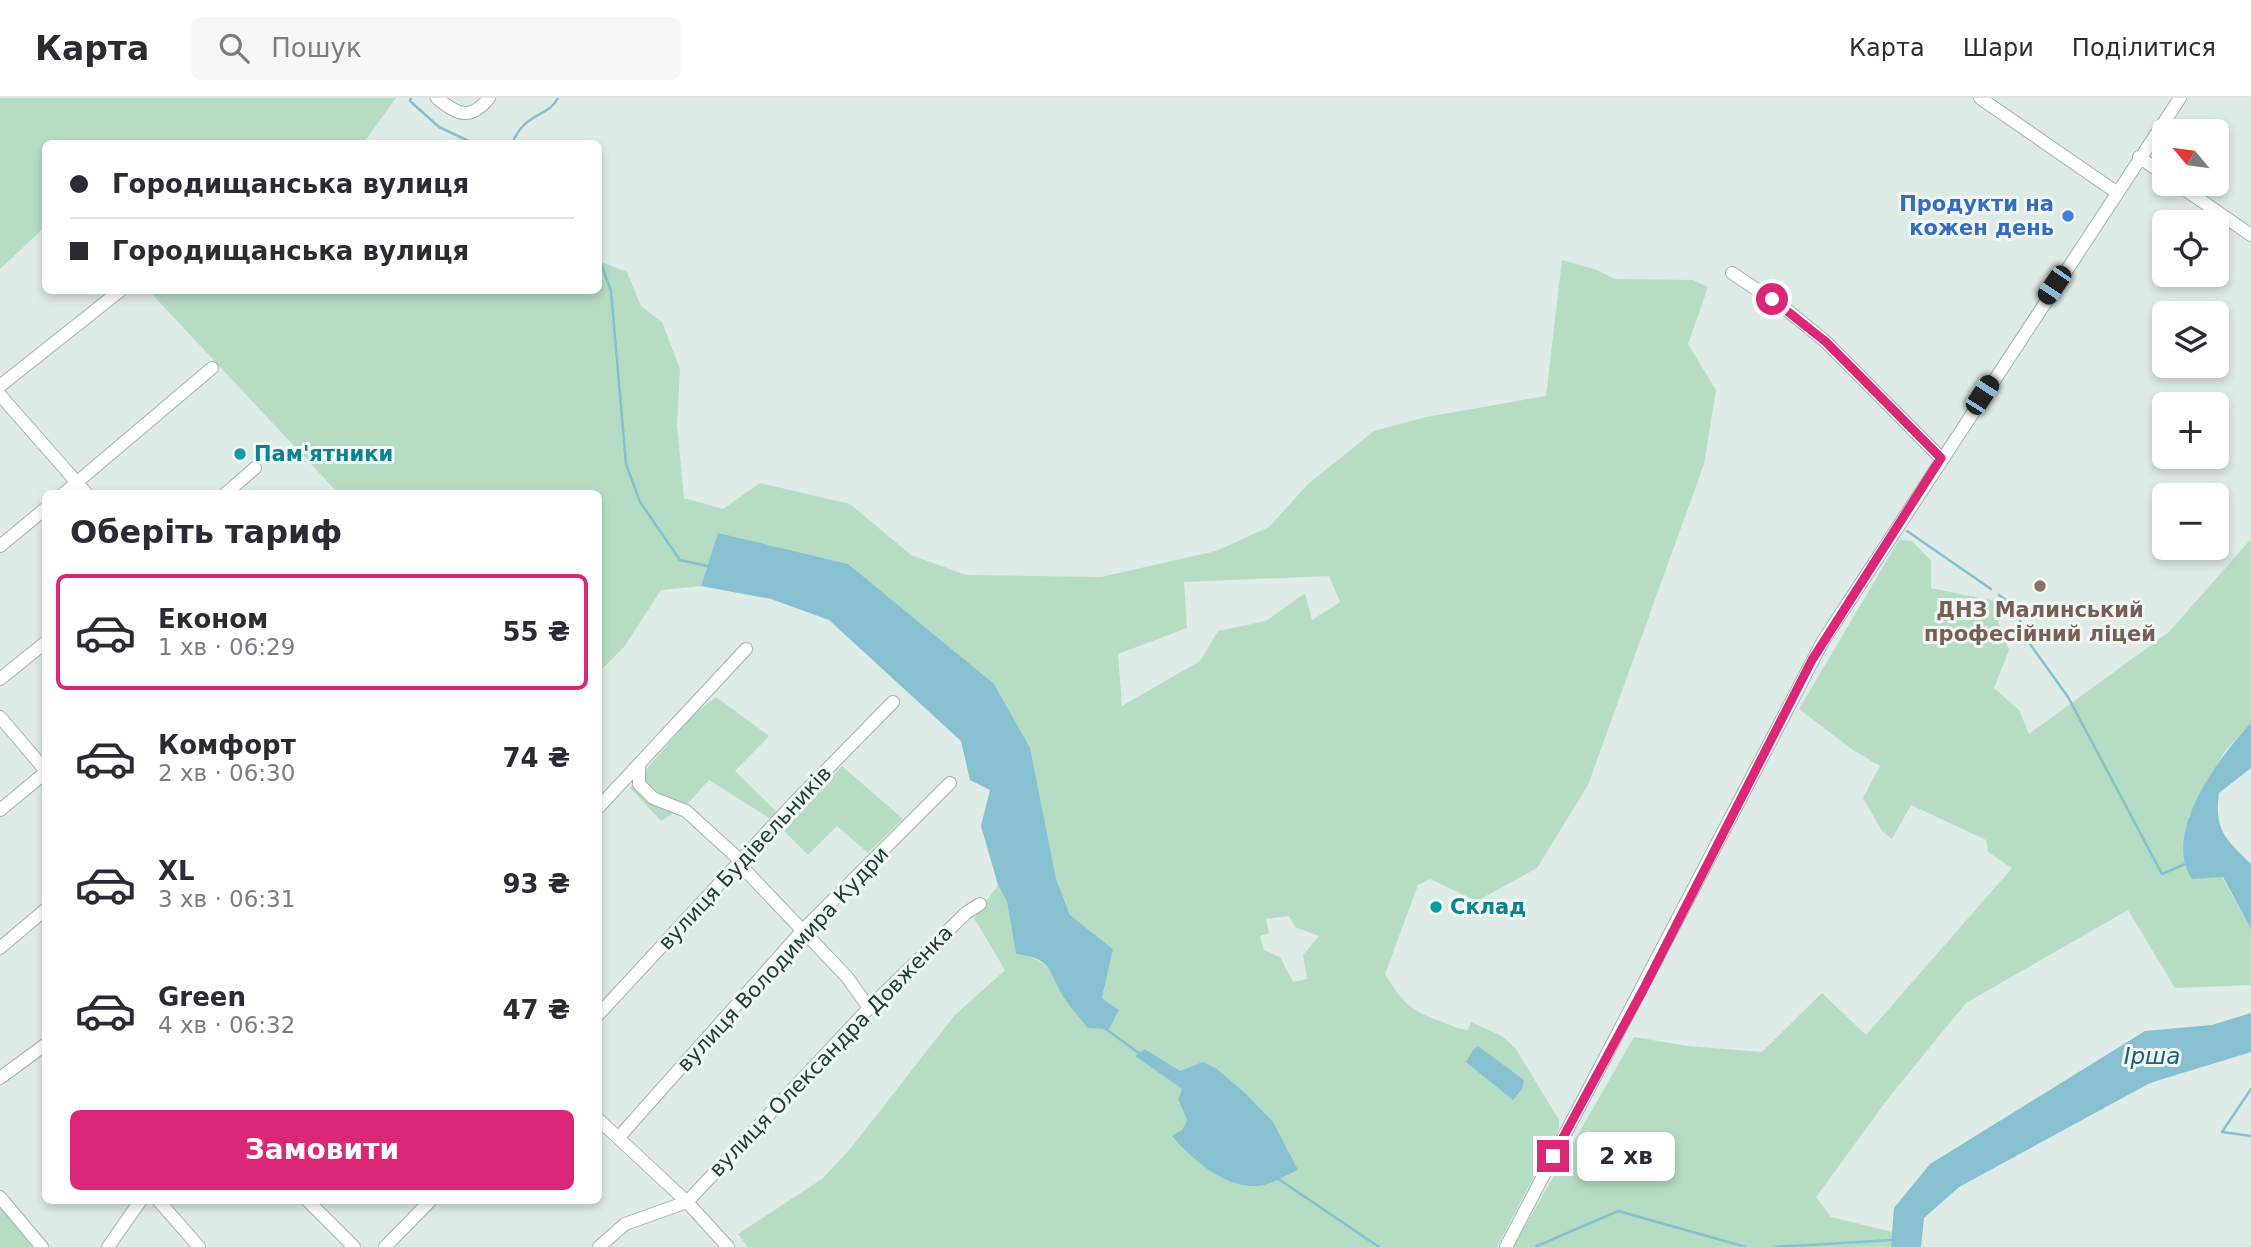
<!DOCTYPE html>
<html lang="uk">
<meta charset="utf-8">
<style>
body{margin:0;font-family:"DejaVu Sans",sans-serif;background:#f7f7f7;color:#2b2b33;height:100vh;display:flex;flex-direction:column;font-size:26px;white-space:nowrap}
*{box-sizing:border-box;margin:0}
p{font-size:23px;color:#7c7c81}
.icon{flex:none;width:38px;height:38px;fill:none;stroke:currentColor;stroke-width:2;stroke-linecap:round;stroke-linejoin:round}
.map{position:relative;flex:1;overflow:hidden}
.panel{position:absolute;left:42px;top:392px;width:560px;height:714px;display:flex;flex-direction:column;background:#fff;border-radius:10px;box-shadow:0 4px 10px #0003}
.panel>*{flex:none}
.guide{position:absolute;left:42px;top:42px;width:560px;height:154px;border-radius:10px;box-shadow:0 4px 10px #0003;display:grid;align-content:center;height:154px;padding:0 28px;background:#fff}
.needle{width:46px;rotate:299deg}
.controls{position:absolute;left:2152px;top:21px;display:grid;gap:14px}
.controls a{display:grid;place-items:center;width:77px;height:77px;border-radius:10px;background:#fff;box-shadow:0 4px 10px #0003;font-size:35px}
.end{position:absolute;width:32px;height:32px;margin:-16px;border:9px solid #db2777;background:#fff;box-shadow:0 0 0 4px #fff}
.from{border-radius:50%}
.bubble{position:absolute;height:49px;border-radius:10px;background:#fff;box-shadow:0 4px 10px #0003;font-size:23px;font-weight:600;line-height:49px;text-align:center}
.car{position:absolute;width:21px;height:42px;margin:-21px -10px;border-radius:9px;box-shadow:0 0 5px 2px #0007;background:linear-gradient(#222 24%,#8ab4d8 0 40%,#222 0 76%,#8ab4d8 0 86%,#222 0)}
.guide b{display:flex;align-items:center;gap:24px;height:66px;font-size:26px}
.guide b+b{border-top:2px solid #e1e1e2}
.guide i{width:18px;height:18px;background:#2b2b33}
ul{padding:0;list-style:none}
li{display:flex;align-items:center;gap:21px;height:116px;margin:0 14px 10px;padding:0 14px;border:4px solid transparent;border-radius:10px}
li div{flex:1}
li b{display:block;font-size:26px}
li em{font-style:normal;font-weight:600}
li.active{border-color:#db2777}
li>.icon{width:63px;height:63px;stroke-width:1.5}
h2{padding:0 28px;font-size:32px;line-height:84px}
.action{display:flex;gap:14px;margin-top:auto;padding:14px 28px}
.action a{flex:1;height:80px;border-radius:10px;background:#db2777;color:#fff;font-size:28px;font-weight:600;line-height:80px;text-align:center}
header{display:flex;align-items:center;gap:42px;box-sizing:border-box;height:98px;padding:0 35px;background:#fff;border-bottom:2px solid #e1e1e2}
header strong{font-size:33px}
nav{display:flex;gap:38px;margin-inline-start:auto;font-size:24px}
.search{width:490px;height:63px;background:#f7f7f7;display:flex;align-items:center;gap:18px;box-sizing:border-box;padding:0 24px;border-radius:10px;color:#7c7c81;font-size:26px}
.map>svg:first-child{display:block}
.green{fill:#b7dcc4;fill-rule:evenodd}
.water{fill:#86c0d1}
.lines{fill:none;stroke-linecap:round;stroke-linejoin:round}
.stream{stroke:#86c0d1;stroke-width:2.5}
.minor-casing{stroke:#a2b3ae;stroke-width:14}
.minor{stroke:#fff;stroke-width:12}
.route{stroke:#db2777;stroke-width:9}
.shop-dot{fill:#3f7fe0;stroke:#f0f7f4;stroke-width:2.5}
.culture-dot{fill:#0f9aa8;stroke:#f0f7f4;stroke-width:2.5}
.education-dot{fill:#8d6e63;stroke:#f0f7f4;stroke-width:2.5}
.labels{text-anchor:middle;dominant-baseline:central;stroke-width:6;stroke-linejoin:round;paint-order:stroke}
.shop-label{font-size:21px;font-weight:bold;fill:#366cbe;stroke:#f0f7f4;text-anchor:end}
.culture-label{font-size:21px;font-weight:bold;fill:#0d838f;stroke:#f0f7f4;text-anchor:start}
.education-label{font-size:21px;font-weight:bold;fill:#785e54;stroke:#f0f7f4}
.street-label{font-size:21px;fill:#203b36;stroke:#f0f7f4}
.water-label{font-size:23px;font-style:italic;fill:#1a6077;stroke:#f0f7f4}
</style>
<header>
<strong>Карта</strong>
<div class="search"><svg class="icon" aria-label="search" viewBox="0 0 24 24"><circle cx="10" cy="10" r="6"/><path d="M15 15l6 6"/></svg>Пошук</div>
<nav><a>Карта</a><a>Шари</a><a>Поділитися</a></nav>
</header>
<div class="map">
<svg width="2251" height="1149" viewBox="0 0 2251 1149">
<rect width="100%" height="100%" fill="#dfebe6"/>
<!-- green -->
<g class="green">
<path d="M0,0H396L365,43L367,45L46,46L45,129L0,171Z"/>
<path d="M1562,162L1597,172L1615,181L1693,182L1708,189L1688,246L1716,292L1704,366L1588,687L1537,770L1477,803L1430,781L1418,787L1385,876C1409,916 1419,915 1461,931L1468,932L1471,924L1502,938L1516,951L1559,1022V1031L1497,1149H748L738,1136L822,1081L851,1050L954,918L1005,872L974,820L998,787L1007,804L1016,856C1045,861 1051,869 1061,895L1119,912L1102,900L1113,851L1070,817L1056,781L879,494L848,466L718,436L701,488L661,492L624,549L599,574L598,396L338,395L149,193L598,192L599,163L627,174L641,208L662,224L680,271L677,327L684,400L723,411L760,385L850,406L911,457L966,477L1101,479L1216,453L1269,429L1308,386L1374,333L1426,319L1546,298ZM1329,478L1340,504L1312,522L1305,495L1266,523L1218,533L1200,563L1122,608L1118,556L1187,530L1184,484ZM1289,818L1295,829L1319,838L1303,857L1307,881L1293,884L1280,859L1264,852L1260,838L1269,835L1266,821ZM1145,951L1180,973L1217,971L1244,994L1182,1032L1187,1022L1178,1001L1182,991L1135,958Z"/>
<path d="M2251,441V625L2225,653L2188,719L2251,831V887L2175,890L2128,812L1966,905L1890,998L1816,1099L1831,1119L1892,1134L1891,1149H1513L1634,939L1688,948L1762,954L1822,895L1866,937L2012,770L1988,754L1986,742L1911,707L1892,741L1882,733L1863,700L1880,668L1853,652L1799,611L1899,442L1912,443L1931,463V490L1995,503L1996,518L2009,552L1994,590L2019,612L2029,636L2169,534Z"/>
<path d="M716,599L769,638L735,673L789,726L842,668L903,721L868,755L837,728L808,757L774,723L709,682L686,707L661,723L630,690L694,616Z"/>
<path d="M0,1107L35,1149H0Z"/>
</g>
<!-- water -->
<g class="water">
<path d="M718,435L848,466L994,586L1030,650L1056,781L1070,817L1113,851L1102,900L1119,912L1109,931L1088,930C1079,919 1067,906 1060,893C1047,867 1049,861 1016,856L1007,804L998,787L981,728L990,692L970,682L961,643L829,522L771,501L701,488Z"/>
<path d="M2251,625V670L2219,695C2214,733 2226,741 2251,766V831L2223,779L2192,781C2161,735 2220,658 2251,625Z"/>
<path d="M2251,915V954L2150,985L1959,1089L1924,1120L1921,1149H1891L1894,1110L1930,1066L2145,933L2212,927Z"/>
<path d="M1478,948L1524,982L1522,991L1513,1002L1466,964L1473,952Z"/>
<path d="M1145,951L1180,973L1203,964L1217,971L1244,994L1273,1024L1298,1072C1286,1077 1269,1088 1256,1088C1223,1089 1192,1061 1172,1038L1182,1032L1187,1022L1178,1001L1182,991L1135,958Z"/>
</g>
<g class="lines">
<!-- stream -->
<g class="stream">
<path d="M411,0L410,3L439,29L475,46"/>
<path d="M512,46C525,13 548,20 558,0"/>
<path d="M598,158L611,193L626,366L640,404L680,462L708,468"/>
<path d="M1907,433L1991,491"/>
<path d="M1999,497L2014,508L2030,546L2068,599L2162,776L2185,766"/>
<path d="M1103,929L1140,956"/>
<path d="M2251,991L2222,1034L2251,1038"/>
<path d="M1277,1080L1379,1149"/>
<path d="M1535,1149L1618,1113L1746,1149"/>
<path d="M1774,1149L1893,1142"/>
</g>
<!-- minor casing -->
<g class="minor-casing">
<g id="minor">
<path d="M437,0C458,17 470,23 489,0"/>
<path d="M1980,0L2116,94"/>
<path d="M2139,59L2165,77"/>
<path d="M2177,86L2251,137"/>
<path d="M1732,175L1787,212L1826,244L1941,360"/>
<path d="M0,288L121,192"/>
<path d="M0,297L87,396"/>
<path d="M63,396L212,270"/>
<path d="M225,396L255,370"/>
<path d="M0,448L46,410"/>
<path d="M0,581L46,544"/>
<path d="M0,619L46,673"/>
<path d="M639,666V686L653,700L686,713L741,763L745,772L847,879L869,910"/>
<path d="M598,710L746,551"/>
<path d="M0,712L46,674"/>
<path d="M0,850L46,811"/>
<path d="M598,917L793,706L893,604"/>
<path d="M0,980L46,946"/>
<path d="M598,1021L687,1104L728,1149"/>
<path d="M619,1039L803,832L950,685"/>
<path d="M0,1099L42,1149"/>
<path d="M158,1102L199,1149"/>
<path d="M307,1102L354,1149"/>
<path d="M108,1149L141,1102"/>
<path d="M385,1149L431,1102"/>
<path d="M599,1149L625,1126L687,1104L869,910L966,815L980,806"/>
<path d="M1506,1149L1823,543L2180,0"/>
</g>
</g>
<!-- minor -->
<use href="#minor" class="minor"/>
</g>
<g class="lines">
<!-- route -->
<path class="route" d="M1553,1058L1643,892L1812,562L1941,360L1826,244L1772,201"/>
</g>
<!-- markers -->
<circle class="shop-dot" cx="2068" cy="118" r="7"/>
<g class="culture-dot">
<circle cx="240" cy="356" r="7"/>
<circle cx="1436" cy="809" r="7"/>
</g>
<circle class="education-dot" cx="2040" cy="488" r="7"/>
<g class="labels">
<!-- shop labels -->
<g class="shop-label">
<text x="2054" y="106">Продукти на<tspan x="2054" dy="24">кожен день</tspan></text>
</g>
<!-- culture labels -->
<g class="culture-label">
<text x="254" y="356">Пам'ятники</text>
<text x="1450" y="809">Склад</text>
</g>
<!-- education labels -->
<g class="education-label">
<text x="2040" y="512">ДНЗ Малинський<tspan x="2040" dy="24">професійний ліцей</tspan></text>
</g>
<!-- street labels -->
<g class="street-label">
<text transform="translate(745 760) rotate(-47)">вулиця Будівельників</text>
<text transform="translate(783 861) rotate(-47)">вулиця Володимира Кудри</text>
<text transform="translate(831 953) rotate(-46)">вулиця Олександра Довженка</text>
</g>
<!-- water labels -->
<g class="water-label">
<text x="2152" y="958">Ірша</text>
</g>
</g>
</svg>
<div class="controls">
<a><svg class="needle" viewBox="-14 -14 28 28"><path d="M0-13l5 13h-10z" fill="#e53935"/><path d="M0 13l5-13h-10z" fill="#7c7c81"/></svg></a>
<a><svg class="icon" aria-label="locate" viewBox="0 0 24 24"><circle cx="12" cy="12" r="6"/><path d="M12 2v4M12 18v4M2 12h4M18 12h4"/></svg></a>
<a><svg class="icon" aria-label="layers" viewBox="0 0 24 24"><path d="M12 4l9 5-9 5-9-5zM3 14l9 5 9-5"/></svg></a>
<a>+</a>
<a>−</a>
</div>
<i class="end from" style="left:1772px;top:201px"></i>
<i class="end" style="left:1553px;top:1058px"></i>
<div class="bubble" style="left:1577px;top:1034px;width:98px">2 хв</div>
<i class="car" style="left:2054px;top:187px;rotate:214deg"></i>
<i class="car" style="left:1982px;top:297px;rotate:33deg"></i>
<div class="guide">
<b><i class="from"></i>Городищанська вулиця</b>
<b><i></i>Городищанська вулиця</b>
</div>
<section class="panel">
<h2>Оберіть тариф</h2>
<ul>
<li class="active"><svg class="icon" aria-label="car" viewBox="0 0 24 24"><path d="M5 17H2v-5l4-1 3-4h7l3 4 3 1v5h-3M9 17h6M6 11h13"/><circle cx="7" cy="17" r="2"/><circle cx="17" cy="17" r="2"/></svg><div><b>Економ</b><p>1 хв · 06:29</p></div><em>55 ₴</em></li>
<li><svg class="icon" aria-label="car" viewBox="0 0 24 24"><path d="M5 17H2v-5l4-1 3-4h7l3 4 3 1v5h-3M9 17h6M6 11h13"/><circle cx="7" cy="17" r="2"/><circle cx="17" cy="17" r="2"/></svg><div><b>Комфорт</b><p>2 хв · 06:30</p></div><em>74 ₴</em></li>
<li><svg class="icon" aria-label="car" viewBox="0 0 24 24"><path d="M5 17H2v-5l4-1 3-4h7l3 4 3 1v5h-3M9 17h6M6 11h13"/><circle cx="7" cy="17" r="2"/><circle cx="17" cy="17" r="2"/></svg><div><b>XL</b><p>3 хв · 06:31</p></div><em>93 ₴</em></li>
<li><svg class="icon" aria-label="car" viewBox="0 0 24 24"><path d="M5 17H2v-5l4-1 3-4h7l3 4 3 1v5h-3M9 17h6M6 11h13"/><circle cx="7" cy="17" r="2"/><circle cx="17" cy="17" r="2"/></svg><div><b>Green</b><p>4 хв · 06:32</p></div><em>47 ₴</em></li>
</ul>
<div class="action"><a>Замовити</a></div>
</section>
</div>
